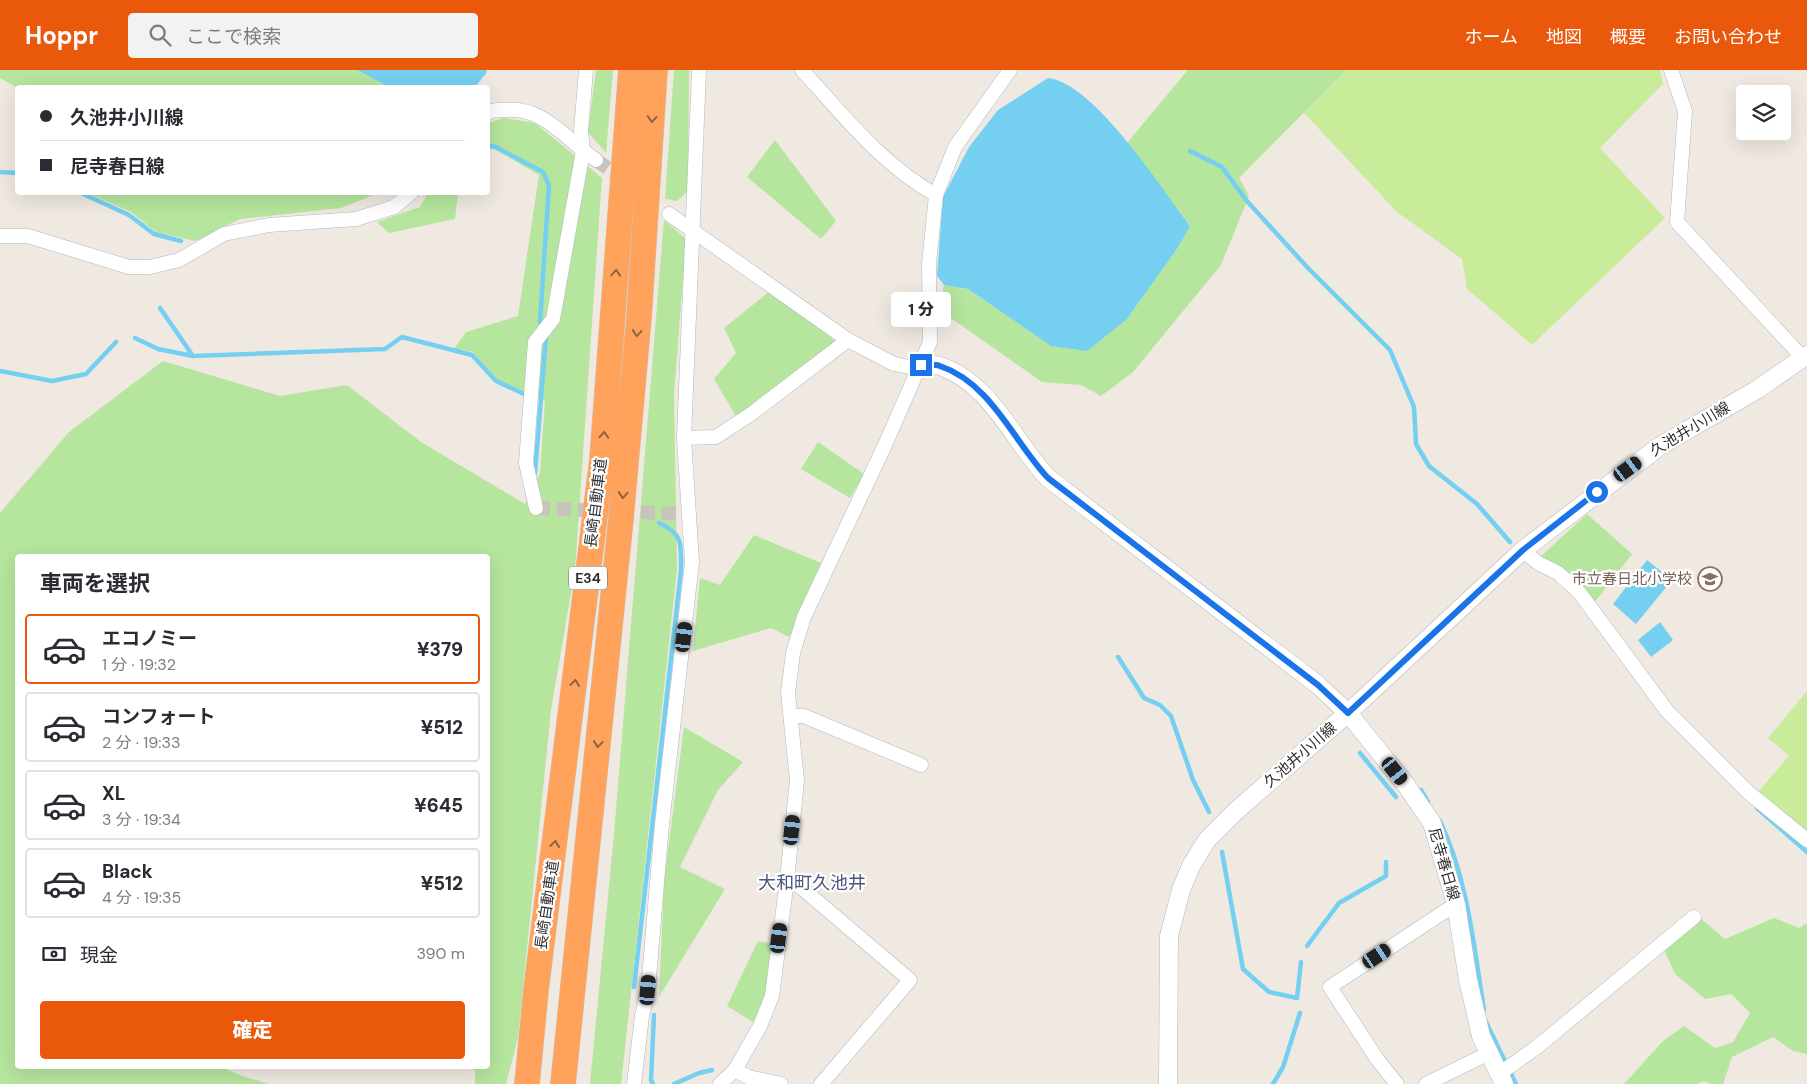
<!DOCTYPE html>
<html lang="ja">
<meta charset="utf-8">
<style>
body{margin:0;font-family:"DM Sans","Noto Sans JP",sans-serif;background:#f2f2f3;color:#2b2b33;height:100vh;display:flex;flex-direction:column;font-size:19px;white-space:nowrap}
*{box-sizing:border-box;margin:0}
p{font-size:16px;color:#7c7c81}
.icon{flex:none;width:28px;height:28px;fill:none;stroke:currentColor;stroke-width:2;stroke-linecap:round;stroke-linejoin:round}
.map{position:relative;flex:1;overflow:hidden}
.sheet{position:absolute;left:15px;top:484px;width:475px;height:515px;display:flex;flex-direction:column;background:#fff;border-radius:5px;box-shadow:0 5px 20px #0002}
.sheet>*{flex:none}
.guide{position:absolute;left:15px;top:15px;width:475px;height:110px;border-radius:5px;box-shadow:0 5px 20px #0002;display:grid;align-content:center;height:110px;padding:0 25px;background:#fff}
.controls{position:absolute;left:1736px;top:15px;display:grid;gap:10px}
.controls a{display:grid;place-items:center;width:55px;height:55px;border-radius:5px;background:#fff;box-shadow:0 5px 20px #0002;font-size:25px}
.end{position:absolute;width:22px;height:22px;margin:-11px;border:6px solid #1a73e8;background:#fff;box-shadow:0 0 0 2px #fff}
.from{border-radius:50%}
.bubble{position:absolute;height:35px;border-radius:5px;background:#fff;box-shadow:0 5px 20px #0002;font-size:16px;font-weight:800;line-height:35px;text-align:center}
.car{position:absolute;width:15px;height:30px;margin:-15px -8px;border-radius:6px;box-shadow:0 0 4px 1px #0007;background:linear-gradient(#222 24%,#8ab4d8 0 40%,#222 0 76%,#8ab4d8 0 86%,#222 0)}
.guide b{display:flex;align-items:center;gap:18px;height:48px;font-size:19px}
.guide b+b{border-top:1px solid #e1e1e2}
.guide i{width:12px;height:12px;background:#2b2b33}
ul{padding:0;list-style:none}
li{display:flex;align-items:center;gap:15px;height:70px;margin:0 10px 8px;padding:0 15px;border:2px solid #e1e1e2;border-radius:5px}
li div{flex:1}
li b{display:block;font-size:19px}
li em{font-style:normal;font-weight:800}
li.on{border-color:#ea580c}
li>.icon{width:45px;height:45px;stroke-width:1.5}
h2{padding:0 25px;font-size:22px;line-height:60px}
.pay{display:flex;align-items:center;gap:12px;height:55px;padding:0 25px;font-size:19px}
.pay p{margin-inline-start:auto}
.cta{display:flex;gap:10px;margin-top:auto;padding:10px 25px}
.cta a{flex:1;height:58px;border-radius:5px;background:#ea580c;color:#fff;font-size:20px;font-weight:800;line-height:58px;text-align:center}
header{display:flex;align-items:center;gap:30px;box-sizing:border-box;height:70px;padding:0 25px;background:#ea580c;color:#fff}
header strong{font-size:24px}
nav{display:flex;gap:28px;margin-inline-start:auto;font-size:18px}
.search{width:350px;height:45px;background:#f2f2f3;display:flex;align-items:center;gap:12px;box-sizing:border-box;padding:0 18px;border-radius:5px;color:#7c7c81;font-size:19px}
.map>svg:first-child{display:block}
.green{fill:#b6e59e}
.pitch{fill:#c9ec9a}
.water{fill:#75cff0}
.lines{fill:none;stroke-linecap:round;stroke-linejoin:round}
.stream{stroke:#75cff0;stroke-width:4.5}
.minor-tunnel{stroke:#c8c4bd;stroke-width:14;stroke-dasharray:14 7;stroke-linecap:butt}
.minor-casing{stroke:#b4b7c1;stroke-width:15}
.tertiary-casing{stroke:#b4b7c1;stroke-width:19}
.motorway-casing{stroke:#c9c9c9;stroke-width:26}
.minor{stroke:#fff;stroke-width:14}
.tertiary{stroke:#fff;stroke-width:18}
.motorway{stroke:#ffa35c;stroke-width:25}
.oneway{stroke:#8c6343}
.route{stroke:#1a73e8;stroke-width:6}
.labels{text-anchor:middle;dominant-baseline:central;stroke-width:4.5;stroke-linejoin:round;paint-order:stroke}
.shield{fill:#fff;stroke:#6d6d6d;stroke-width:1}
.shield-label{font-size:14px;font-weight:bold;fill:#2e2e2e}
.street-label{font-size:15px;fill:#2e2e2e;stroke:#fff}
.education-label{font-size:15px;fill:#785e54;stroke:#fff;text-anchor:end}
.quarter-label{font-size:18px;fill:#4d5680;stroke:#fff}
</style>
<header>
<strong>Hoppr</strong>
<div class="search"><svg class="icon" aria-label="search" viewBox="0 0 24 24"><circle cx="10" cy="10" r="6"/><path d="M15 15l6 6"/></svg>ここで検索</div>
<nav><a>ホーム</a><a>地図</a><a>概要</a><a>お問い合わせ</a></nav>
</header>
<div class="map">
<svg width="1807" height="1014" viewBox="0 0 1807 1014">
<rect width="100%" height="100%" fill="#efe9e1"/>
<!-- green -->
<g class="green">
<path d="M0,0H357L389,17L18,18L0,8Z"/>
<path d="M596,0H613L606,83L588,62Z"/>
<path d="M674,0H689L688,121L677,131L665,129Z"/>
<path d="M1188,0H1346L1239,108L1249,126L1221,195L1133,302L1101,326L1081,315L1042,312L938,239L944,215L968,219L1051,276L1127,249L1177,179L1190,156L1127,73Z"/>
<path d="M504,48L535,53L602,108L575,500L551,640L518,968L506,1014H475V1000L463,996H488V799L489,791L488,790V486H18V996H219L242,1006L269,1014H0V443L69,362L163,291L280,326L347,315L421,372L525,434L540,403L545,330L497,310L473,282L454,279L466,262L518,246L539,105L494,79L488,80V53Z"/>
<path d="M775,70L836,151L821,169L747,107Z"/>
<path d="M88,123H378L341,138L240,149L195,171L156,162L131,142Z"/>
<path d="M428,123H458L455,149L389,163L377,152L420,137Z"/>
<path d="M664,150L686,169L674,325L677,499L621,1014H590L614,764Z"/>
<path d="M769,222L837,272L737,348L714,309L736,283L724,258Z"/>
<path d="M818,372L864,404L850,428L801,399Z"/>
<path d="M1587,444L1632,484L1594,533L1577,509L1541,486Z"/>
<path d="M754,465L821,493L789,567L771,558L693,581L700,508L720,515Z"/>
<path d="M684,657L743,692L718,720L680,797L725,819L659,927L664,811Z"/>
<path d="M1694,843L1725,869L1774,848L1799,858L1807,853V984L1793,981L1773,967L1732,987L1723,1014H1711L1703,1011L1697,1014H1624L1663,971L1684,956L1715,978L1733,972L1750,943L1731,924L1705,929L1675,904L1660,871Z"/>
<path d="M758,871L773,874L766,927L753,952L727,936Z"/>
</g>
<!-- pitch -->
<g class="pitch">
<path d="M1346,0H1660L1663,14L1600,78L1665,148L1532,275L1467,219L1462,189L1397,142L1304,43Z"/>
<path d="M1807,621V762L1758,722L1789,686L1768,668Z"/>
</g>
<!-- water -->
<g class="water">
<path d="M357,0H486L487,2L475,17H389Z"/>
<path d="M1048,8C1094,13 1162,119 1190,156L1177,179L1127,249L1087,281L1051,276L968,219L944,215L937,206L943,127L969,77L998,40Z"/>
<path d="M1647,490L1672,510L1636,554L1613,534Z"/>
<path d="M1660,552L1673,570L1651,587L1638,570Z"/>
</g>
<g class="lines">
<!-- stream -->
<g class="stream">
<path d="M488,76H494L543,102L549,115L540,252"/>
<path d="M1190,81L1222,97L1246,130L1307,197L1390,280L1414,337L1416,374L1429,396L1477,434L1510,472"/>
<path d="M0,102L18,103"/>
<path d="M79,122L129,145L154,164L181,171"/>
<path d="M160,238L193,286"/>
<path d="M135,268L158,279L193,286L385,279L402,267L472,285L496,311L524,324"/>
<path d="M0,301L52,311L86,304L116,272"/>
<path d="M535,403L546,267"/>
<path d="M1118,587L1144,628L1160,635L1171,646L1193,710L1209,742"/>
<path d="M1360,683L1396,727"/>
<path d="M1421,720L1428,732"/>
<path d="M1757,738L1807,782"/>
<path d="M1440,751C1468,810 1474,877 1484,940"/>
<path d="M1222,782L1243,899L1269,922L1297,928L1301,892"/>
<path d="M1307,876L1339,833L1386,806V792"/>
<path d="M634,917L681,500C681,476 684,464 659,453"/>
<path d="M1485,950L1516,1014"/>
<path d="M653,1014L651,1010L654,945"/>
<path d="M674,1014L699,1003L712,1000"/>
<path d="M1273,1014L1283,997L1300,943"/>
</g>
<!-- minor-tunnel -->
<g class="minor-tunnel">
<path d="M596,90L626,111"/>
<path d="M536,438L689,444"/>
</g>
<!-- minor casing -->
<g class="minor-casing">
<g id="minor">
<path d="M802,0C843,45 882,95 936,125"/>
<path d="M1671,0L1685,41L1677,152L1803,288"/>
<path d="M488,43C493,39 500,40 507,40C545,37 567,71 596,90"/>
<path d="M669,144L848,270L894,294L909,297L921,295"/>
<path d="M0,166H28L129,197H150L179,190L224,164L269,155L356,149L394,137L412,122"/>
<path d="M684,368L716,367L751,344L848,270"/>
<path d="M536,438L526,393L535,272L553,249L583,81L581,61L586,0"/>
<path d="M1523,480L1538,493L1558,503L1579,522L1667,641L1749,723L1807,770"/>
<path d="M791,646H804L921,695"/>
<path d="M787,810L797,814L910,910L821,1014"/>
<path d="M735,1000L748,1007L781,1014"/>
<path d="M1499,1004L1537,977L1694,847"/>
<path d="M634,1014L642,946L648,920L662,754L692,492L684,368L699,0"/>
<path d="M720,1014L735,1000L760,956L772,926L787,810L797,710L788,623L793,583L804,547L885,375L930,272L929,194L936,125L955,77L1010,0"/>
<path d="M1397,1014L1377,989L1330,917L1456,834"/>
<path d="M1426,1014L1489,983"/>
</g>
</g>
<!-- tertiary casing -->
<g class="tertiary-casing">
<g id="tertiary">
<path d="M921,295C927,295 935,294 940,296C991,313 1014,372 1048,408L1318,615L1348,643L1406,715L1432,753L1456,834L1468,910L1481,966L1504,1014"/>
<path d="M1168,1014L1169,866L1181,820L1191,796L1207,770L1236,741L1348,643L1523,480L1660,376L1758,319L1807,285"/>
</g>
</g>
<!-- motorway casing -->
<g class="motorway-casing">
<g id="motorway">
<path d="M527,1014L536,920L602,390L631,0"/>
<path d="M563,1014L621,448L639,247L655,0"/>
</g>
</g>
<!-- minor -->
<use href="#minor" class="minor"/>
<!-- tertiary -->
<use href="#tertiary" class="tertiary"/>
<!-- motorway -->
<use href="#motorway" class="motorway"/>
</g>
<!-- one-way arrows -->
<defs><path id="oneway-chevron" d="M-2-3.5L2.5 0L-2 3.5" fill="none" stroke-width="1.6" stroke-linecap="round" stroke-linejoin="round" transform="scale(1.25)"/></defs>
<g class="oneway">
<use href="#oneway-chevron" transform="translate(652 49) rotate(94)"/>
<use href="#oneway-chevron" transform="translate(616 203) rotate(-86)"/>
<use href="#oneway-chevron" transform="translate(637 263) rotate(95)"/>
<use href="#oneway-chevron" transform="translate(604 365) rotate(-86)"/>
<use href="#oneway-chevron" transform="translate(623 425) rotate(95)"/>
<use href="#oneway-chevron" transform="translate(575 613) rotate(-83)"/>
<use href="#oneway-chevron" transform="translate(598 674) rotate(96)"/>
<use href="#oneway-chevron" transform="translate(555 774) rotate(-83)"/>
</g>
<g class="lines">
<!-- route -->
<path class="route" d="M921,295C927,295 935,294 940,296C991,313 1014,372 1048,408L1318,615L1348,643L1523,480L1597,422"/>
</g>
<!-- icons -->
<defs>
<g id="school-ring" transform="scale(1.25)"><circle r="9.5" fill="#fff" stroke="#8d6e63" stroke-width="1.5"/><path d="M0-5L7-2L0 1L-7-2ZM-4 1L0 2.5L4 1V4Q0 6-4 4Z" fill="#8d6e63"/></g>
</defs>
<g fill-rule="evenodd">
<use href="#school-ring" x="1710" y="509"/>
</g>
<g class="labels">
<!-- shield labels -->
<rect class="shield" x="569" y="496.5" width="38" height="23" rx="4"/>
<g class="shield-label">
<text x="588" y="508">E34</text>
</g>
<!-- street labels -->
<g class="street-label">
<text transform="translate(1690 359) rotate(-31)">久池井小川線</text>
<text transform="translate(596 433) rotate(-83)">長崎自動車道</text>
<text transform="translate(1300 685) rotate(-41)">久池井小川線</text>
<text transform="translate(1444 794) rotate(74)">尼寺春日線</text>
<text transform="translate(547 835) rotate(-82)">長崎自動車道</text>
</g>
<!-- education labels -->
<g class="education-label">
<text x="1692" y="509">市立春日北小学校</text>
</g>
<!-- quarter labels -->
<g class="quarter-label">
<text x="812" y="813">大和町久池井</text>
</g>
</g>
</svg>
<div class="controls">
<a><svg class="icon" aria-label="layers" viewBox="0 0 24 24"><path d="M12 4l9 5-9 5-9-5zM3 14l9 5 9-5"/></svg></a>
</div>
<i class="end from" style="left:1597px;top:422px"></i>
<i class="end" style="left:921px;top:295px"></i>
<div class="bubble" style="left:891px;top:222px;width:60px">1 分</div>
<i class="car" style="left:1628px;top:399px;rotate:54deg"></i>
<i class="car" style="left:684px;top:567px;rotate:7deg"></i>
<i class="car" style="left:1395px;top:701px;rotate:141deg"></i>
<i class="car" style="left:792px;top:760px;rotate:6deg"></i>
<i class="car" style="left:779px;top:868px;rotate:7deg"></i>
<i class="car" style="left:1377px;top:886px;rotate:56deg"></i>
<i class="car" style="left:648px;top:920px;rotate:5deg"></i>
<div class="guide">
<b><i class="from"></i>久池井小川線</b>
<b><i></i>尼寺春日線</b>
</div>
<section class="sheet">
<h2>車両を選択</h2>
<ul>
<li class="on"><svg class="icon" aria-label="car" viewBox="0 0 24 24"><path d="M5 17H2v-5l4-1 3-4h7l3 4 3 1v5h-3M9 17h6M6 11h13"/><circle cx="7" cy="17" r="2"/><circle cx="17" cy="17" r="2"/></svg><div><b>エコノミー</b><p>1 分 · 19:32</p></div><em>¥379</em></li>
<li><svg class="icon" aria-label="car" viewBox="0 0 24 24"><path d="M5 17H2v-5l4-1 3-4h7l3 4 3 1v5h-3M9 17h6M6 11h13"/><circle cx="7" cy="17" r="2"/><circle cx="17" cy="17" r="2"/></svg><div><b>コンフォート</b><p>2 分 · 19:33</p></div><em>¥512</em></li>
<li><svg class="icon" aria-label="car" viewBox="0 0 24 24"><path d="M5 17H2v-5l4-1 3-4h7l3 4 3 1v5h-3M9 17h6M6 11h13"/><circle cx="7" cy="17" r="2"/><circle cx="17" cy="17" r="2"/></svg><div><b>XL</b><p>3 分 · 19:34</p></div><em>¥645</em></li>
<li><svg class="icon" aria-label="car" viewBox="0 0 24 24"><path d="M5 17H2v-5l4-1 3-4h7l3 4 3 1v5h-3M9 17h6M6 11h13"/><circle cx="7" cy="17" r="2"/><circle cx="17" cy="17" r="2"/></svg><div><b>Black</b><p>4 分 · 19:35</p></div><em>¥512</em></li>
</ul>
<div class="pay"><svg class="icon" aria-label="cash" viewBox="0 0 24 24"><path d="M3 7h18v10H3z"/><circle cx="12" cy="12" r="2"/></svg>現金<p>390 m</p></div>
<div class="cta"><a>確定</a></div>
</section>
</div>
